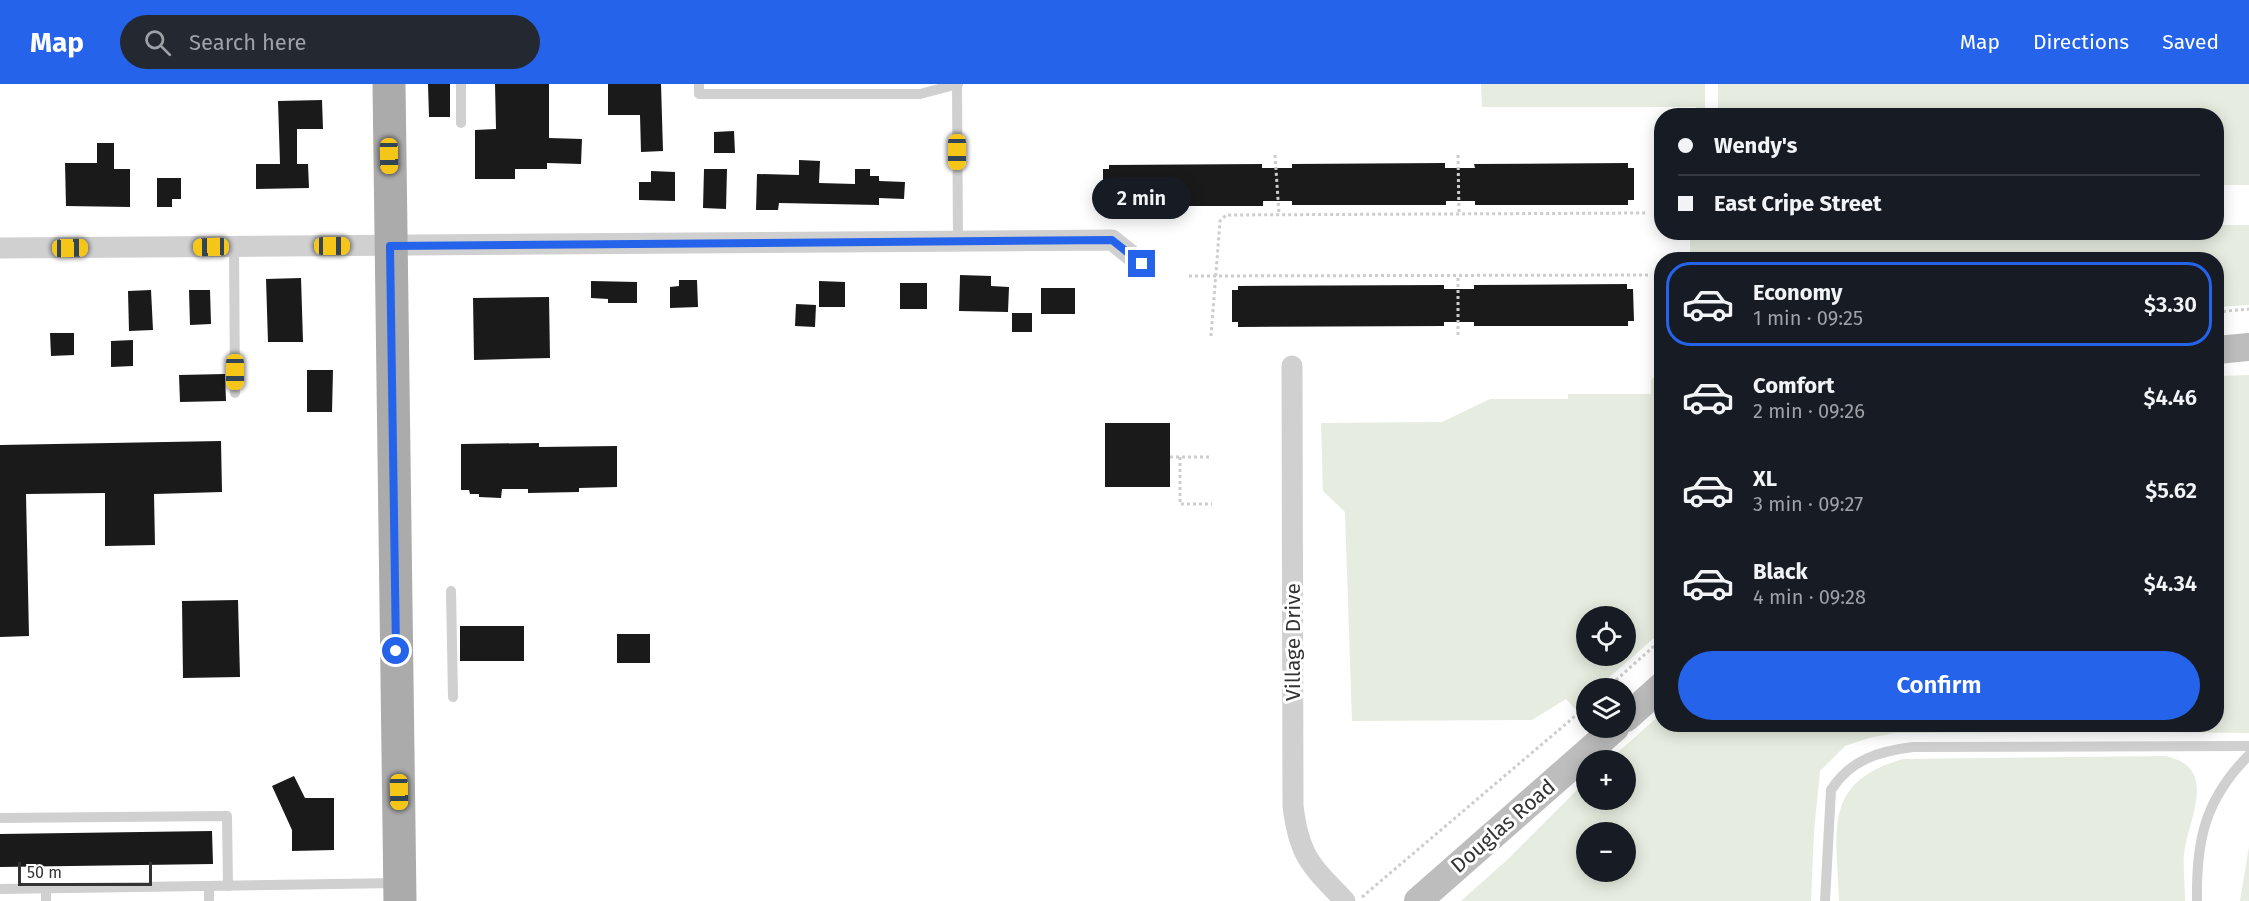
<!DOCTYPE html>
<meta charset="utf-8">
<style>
body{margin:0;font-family:"Fira Sans",sans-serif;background:#242831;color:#f1f3f6;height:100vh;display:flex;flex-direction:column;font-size:22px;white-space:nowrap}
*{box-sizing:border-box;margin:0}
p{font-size:20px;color:#9ea1a6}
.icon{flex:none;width:33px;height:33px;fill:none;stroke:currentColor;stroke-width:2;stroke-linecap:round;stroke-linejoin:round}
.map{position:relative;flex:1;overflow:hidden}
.details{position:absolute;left:1654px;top:168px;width:570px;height:480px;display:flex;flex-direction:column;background:#171b24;border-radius:24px;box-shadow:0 3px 15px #0003}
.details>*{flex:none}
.top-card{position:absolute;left:1654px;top:24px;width:570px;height:132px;border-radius:24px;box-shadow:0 3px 15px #0003;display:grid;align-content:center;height:132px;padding:0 24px;background:#171b24}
.controls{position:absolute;left:1576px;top:522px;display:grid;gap:12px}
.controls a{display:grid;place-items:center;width:60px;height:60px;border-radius:50%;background:#171b24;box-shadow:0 3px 15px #0003;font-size:30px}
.scale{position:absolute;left:18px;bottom:15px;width:134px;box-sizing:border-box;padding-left:6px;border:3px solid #333;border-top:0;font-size:16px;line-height:21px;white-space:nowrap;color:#333;-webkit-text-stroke:4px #fff;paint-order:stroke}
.end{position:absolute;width:27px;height:27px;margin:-14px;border:8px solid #2563eb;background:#fff;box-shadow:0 0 0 3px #fff}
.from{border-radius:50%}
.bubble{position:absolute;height:42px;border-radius:21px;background:#171b24;box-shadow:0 3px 15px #0003;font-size:20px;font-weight:600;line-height:42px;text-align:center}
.car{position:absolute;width:18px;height:36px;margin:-18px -9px;border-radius:8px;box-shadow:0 0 4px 2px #0007;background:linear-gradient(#f5c518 24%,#345 0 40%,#f5c518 0 76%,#345 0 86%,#f5c518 0)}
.top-card b{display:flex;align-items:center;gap:21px;height:57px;font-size:22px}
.top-card b+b{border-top:2px solid #363941}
.top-card i{width:15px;height:15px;background:#f1f3f6}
ul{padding:10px 0 0;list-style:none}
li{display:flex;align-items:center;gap:18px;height:84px;margin:0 12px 9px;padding:0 12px;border:3px solid transparent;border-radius:24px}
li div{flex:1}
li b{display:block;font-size:22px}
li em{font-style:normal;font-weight:600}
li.selected{border-color:#2563eb}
li>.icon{width:54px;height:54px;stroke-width:1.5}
.action{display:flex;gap:12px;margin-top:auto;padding:12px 24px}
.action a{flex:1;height:69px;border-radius:36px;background:#2563eb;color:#fff;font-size:24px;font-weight:600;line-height:69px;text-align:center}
header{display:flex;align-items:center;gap:36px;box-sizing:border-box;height:84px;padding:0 30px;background:#2563eb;color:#fff}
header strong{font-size:28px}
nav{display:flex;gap:33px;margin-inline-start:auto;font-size:21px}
.search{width:420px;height:54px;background:#242831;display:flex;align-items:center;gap:15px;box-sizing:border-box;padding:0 21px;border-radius:33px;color:#9ea1a6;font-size:22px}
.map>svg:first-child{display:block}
.green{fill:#e6ecdf;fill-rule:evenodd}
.building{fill:#1a1a1a}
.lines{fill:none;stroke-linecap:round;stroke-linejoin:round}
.path{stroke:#cdcdcd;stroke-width:3;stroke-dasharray:3 3;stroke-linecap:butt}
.lane{stroke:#d0d0d0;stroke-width:10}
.street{stroke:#d0d0d0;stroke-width:21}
.secondary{stroke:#bdbdbd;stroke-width:28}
.primary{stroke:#ababab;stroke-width:33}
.route{stroke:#2563eb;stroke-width:8}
.labels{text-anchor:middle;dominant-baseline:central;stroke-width:6;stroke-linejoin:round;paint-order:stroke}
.street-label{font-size:21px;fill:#333;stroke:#fff}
</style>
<header>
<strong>Map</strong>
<div class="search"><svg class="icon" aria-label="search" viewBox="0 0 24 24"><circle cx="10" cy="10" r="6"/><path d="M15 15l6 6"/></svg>Search here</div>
<nav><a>Map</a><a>Directions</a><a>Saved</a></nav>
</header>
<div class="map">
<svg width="2249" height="817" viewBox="0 0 2249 817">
<rect width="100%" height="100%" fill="#fff"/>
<!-- green -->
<g class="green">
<path d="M1481,0H1705V31H1696V23H1482Z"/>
<path d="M1718,0H2249V101H2217V32L1718,31Z"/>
<path d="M2217,141H2249V221L2217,223V176L1690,175V149L2217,148Z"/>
<path d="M2249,291V649L2076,647L2071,641L2217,640V292Z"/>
<path d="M1654,293H1662V547L1597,604H1587V614L1575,625L1566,615L1532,636L1352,637L1345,428L1323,407L1321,339L1442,338L1490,315H1568V310H1651V296ZM1587,532H1626V572H1587Z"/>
<path d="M1662,629V640L2040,641L2030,648L1895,649L1869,654L1845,662L1820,687L1814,748L1811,817H1461L1508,775L1587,696V716H1626V676H1609ZM1626,748V788H1587V748Z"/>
<path d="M2165,672C2220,683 2188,735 2184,770C2183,785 2185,802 2185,817H1839C1837,748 1821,698 1903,675Z"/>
<path d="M2249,763V817H2240Z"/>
</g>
<!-- building -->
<g class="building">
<path d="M428,0H450V33H429Z"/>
<path d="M495,0H549V54L582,55L581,80L547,79V85H515V95H475V46L496,45Z"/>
<path d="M608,0H661L663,67L641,68L640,31H608Z"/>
<path d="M322,16L323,45H297V80H308L309,104L256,105V80H280L278,17Z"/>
<path d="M734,47L735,69H714V48Z"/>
<path d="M97,59H114V85H130V123L66,122L65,79H97Z"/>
<path d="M799,76L820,77L819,99L855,100V85H870V92H879V97L905,98L904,115L879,114V121L779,119L778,126H756L757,90L799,91Z"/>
<path d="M1445,79V84H1475L1474,80L1628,79V84H1634V116H1628V121H1475V117H1446V121H1292V117H1263V122H1109V117L1103,118V85H1109V81L1262,80V84H1292V80Z"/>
<path d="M704,85H727L726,125L703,124Z"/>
<path d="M651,87L675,88V117L639,116V98H651Z"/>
<path d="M157,94H181V115H172V123H157Z"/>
<path d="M960,191L991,192V202L1009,203L1008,228L959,227Z"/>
<path d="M301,194L303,258H268L266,195Z"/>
<path d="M679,196H697L698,223L670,224V203L679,202Z"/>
<path d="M591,197L637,198V219H608V215L591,214Z"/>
<path d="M819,197L845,198V223H819Z"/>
<rect x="900" y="199" width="27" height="26"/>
<path d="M1627,200V205H1633L1634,237H1628V242H1474V238H1444V242L1238,243V238H1232V206H1238V202L1444,201V205H1474V201Z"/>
<rect x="1041" y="204" width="34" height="26"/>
<path d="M151,206L153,246L129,247L128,207Z"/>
<path d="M189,206H210L211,240L190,241Z"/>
<path d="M549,213L550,274L474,276L473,214Z"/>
<path d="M796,220L816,221L815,243L795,242Z"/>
<rect x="1012" y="229" width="20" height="19"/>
<path d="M50,249H74V271L51,272Z"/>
<path d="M133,256V282L111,283V257Z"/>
<path d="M307,286H333L332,328H307Z"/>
<path d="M225,290L226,317L180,318L179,291Z"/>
<rect x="1105" y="339" width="65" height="64"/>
<path d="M221,357L222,408L154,410L155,461L105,462V409L26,410L29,552L0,553V361Z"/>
<path d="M539,359V363L617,362V403L579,404V408L528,409V405H502L501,414L479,413V410H470L469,406H461V360Z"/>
<path d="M238,516L240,593L183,594L182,517Z"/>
<rect x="460" y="542" width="64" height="35"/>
<rect x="617" y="550" width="33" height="29"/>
<path d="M294,692L305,714H334V766L292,767V746L272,702Z"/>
<path d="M212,747L213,780L0,783V750Z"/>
</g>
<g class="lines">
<!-- path -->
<g class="path">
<path d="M1275,71L1279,130"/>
<path d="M1458,71L1459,130"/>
<path d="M1189,192L1648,191"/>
<path d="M2217,228L2249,225"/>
<path d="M1458,251V191"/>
<path d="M1211,252L1220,137L1226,131L1647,129"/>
<path d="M1170,373H1212"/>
<path d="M1180,373V420H1212"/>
<path d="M1607,604L1662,555"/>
<path d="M1362,813L1587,622"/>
</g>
<!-- lane -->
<g class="lane">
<path d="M461,0V39"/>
<path d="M699,0V10H920L958,0"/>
<path d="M957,0L958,157"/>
<path d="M234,162L235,309"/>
<path d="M451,507L453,613"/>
<path d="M0,734L227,732L228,802"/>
<path d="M209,802V817"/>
<path d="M46,804V817"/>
<path d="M0,805L397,799"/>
<path d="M1825,817L1831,706C1850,676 1879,667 1913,663L2249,662"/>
<path d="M2197,817C2196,756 2205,715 2249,671"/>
</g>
<!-- street -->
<g class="street">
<path d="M0,164L1112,156L1142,180"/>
<path d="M1292,282L1293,722C1299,772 1311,782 1345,817"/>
</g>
<!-- secondary -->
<g class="secondary">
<path d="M2217,266L2249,263"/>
<path d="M1626,634L1662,602"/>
<path d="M1418,817L1615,644"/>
</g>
<!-- primary -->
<path class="primary" d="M389,0L400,817"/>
</g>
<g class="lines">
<!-- route -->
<path class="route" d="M396,567L390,162L1112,156L1142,180"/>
</g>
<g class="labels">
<!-- street labels -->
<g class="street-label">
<text transform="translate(1293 558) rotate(-90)">Village Drive</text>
<text transform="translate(1503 742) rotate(-41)">Douglas Road</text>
</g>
</g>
</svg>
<div class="controls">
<a><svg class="icon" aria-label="locate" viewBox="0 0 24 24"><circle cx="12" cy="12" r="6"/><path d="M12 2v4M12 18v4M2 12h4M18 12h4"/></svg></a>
<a><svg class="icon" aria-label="layers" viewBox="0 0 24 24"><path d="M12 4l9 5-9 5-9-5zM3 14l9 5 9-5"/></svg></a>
<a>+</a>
<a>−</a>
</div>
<div class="scale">50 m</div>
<i class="end from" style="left:396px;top:567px"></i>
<i class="end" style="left:1142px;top:180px"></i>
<div class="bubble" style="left:1092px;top:93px;width:99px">2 min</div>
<i class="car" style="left:957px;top:68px;rotate:180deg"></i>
<i class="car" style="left:389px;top:72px;rotate:179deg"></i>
<i class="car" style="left:332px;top:162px;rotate:90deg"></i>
<i class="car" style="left:211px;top:163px;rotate:269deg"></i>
<i class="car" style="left:70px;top:164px;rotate:89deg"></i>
<i class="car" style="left:235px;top:288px;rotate:180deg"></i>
<i class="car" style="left:399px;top:708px;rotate:179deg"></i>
<div class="top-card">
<b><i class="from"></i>Wendy's</b>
<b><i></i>East Cripe Street</b>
</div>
<section class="details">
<ul>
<li class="selected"><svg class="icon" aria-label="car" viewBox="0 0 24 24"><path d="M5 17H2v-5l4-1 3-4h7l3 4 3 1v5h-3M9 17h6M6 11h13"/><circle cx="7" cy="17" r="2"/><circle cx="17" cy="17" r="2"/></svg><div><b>Economy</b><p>1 min · 09:25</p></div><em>$3.30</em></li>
<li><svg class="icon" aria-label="car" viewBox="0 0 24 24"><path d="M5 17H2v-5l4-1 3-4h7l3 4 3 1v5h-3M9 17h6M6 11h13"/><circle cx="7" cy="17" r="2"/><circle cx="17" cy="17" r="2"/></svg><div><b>Comfort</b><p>2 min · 09:26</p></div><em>$4.46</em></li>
<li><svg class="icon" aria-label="car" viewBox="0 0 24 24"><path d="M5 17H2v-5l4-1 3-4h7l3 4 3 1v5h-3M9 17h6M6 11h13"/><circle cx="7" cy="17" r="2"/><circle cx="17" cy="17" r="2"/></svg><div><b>XL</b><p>3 min · 09:27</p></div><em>$5.62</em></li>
<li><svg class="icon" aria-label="car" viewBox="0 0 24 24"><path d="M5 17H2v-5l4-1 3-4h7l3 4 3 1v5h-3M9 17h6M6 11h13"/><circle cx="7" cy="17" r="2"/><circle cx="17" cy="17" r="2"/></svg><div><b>Black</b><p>4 min · 09:28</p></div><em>$4.34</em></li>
</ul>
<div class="action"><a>Confirm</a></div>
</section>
</div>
